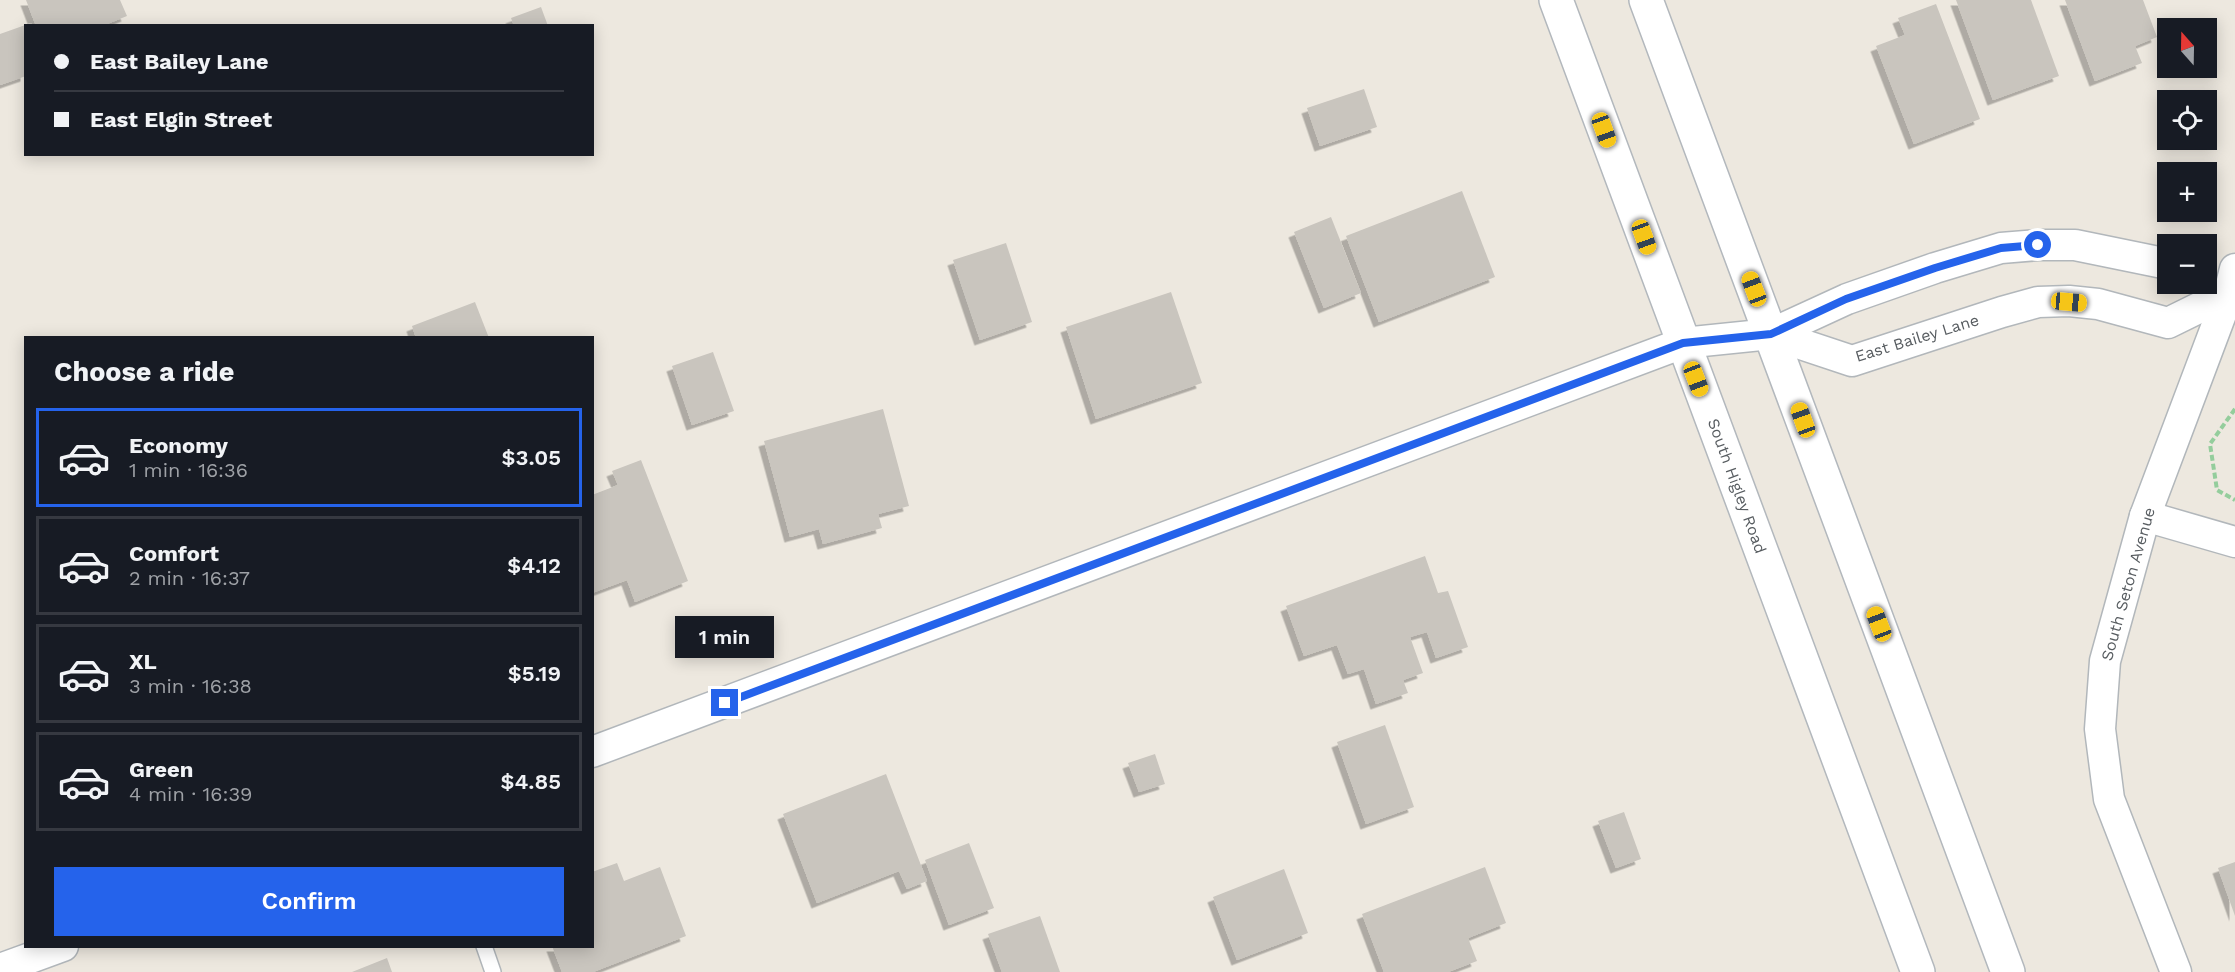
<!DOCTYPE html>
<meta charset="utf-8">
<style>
body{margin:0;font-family:"Work Sans",sans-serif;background:#20242c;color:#f1f3f6;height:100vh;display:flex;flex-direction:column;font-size:22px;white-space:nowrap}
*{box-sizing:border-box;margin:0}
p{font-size:20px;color:#9ea1a6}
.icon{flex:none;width:33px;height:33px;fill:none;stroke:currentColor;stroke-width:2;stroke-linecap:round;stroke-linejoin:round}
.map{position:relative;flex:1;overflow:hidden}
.drawer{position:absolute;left:24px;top:336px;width:570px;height:612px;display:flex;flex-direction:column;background:#171b24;border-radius:0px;box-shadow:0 3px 15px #0003}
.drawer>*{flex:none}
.hud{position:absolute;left:24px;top:24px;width:570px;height:132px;border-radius:0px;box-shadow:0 3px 15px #0003;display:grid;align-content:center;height:132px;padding:0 30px;background:#171b24}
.needle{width:39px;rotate:340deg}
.tools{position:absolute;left:2157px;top:18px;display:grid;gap:12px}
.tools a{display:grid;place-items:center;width:60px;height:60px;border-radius:0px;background:#171b24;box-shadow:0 3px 15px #0003;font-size:30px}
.end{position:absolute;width:27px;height:27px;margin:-14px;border:8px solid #2563eb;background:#fff;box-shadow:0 0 0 3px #fff}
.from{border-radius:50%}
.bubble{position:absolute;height:42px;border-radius:0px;background:#171b24;box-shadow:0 3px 15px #0003;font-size:20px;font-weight:600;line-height:42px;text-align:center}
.car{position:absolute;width:18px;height:36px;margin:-18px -9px;border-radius:8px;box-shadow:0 0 4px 2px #0007;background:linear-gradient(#f5c518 24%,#345 0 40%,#f5c518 0 76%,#345 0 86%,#f5c518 0)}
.hud b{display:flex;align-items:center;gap:21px;height:57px;font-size:22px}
.hud b+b{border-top:2px solid #363941}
.hud i{width:15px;height:15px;background:#f1f3f6}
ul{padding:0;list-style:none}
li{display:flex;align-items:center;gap:18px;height:99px;margin:0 12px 9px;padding:0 18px;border:3px solid #363941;border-radius:0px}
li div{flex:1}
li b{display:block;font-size:22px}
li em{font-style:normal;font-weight:600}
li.active{border-color:#2563eb}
li>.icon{width:54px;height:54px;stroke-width:1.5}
h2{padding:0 30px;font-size:27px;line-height:72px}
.action{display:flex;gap:12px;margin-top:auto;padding:12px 30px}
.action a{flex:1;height:69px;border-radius:0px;background:#2563eb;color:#fff;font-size:24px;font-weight:600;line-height:69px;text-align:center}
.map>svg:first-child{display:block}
.building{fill:#c9c5be;filter:url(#shadow)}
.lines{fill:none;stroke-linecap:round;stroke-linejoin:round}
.service-casing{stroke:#b2b7bb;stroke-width:18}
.minor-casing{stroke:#b2b7bb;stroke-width:33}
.secondary-casing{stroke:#b3b8bd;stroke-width:36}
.path{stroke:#94cd9c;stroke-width:4;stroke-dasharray:6 3;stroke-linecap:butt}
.service{stroke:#fff;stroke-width:15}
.minor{stroke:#fff;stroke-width:30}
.secondary{stroke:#fff;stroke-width:33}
.route{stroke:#2563eb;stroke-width:8}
.labels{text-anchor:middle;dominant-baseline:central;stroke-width:4.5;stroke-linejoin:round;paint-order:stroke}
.street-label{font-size:16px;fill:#585d61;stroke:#fff}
</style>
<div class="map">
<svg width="2235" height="972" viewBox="0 0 2235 972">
<defs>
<filter id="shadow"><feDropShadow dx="-5.5" dy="5.5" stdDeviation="0" flood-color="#0004"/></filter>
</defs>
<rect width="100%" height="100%" fill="#ede8df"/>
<!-- building -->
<g class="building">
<path d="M26,0H120L127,16L102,26H36Z"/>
<path d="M1956,0H2031L2059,76L1993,100Z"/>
<path d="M2065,0H2143L2157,37L2135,46L2142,63L2095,81Z"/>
<path d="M1936,4L1980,119L1914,144L1876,46L1905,35L1898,18Z"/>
<path d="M541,7L548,26H514L511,18Z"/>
<path d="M31,23L32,26H26V76L0,85V34Z"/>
<path d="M1364,89L1377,127L1320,146L1307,108Z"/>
<path d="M1462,191L1495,277L1379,322L1346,236Z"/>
<path d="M1331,217L1361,293L1324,308L1294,232Z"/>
<path d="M1006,243L1032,322L980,340L953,260Z"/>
<path d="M1171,292L1202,383L1096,419L1066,327Z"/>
<path d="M475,302L489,338H416L412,326Z"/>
<path d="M713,352L734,411L692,425L672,366Z"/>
<path d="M883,409L909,506L878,514L882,528L823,544L819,529L790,537L764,441Z"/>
<path d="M641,460L688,581L635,602L627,580L592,593V495L618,485L612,471Z"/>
<path d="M1425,556L1438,593L1448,591L1468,647L1436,658L1427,632L1410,637L1423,673L1403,680L1408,693L1376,704L1364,669L1348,674L1337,645L1304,656L1286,606Z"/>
<path d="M1385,725L1414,807L1366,824L1337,742Z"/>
<path d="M1155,754L1165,784L1139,792L1128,763Z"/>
<path d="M886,774L927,881L907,889L899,871L817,903L783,814Z"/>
<path d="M1624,812L1641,859L1616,868L1598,821Z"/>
<path d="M969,843L994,908L949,925L925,860Z"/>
<path d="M2235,862V916L2218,868Z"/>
<path d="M617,863L624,881L660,867L686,936L593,972H562L552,946H592V872Z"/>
<path d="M1485,867L1506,923L1468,938L1477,961L1448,972H1384L1362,914Z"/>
<path d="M1284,869L1308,933L1237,960L1213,897Z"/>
<path d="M1040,916L1060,972H1002L988,934Z"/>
<path d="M387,958L392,972H352Z"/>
</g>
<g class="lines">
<!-- service casing -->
<g class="service-casing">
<path id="service" d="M484,946L493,972"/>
</g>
<!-- minor casing -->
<g class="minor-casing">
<g id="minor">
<path d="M1771,334L1852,361L2002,312L2038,302L2069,301L2098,304L2168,323L2229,293"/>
<path d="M2145,516L2235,542"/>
<path d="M592,752L1683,343L1771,334L1847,299L1935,268L2001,248L2038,245H2075L2168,264"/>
<path d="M0,969L63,946"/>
<path d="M2176,972L2109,799L2100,729L2105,661L2145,516L2229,293L2235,269"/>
</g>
</g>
<!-- secondary casing -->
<g class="secondary-casing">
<g id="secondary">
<path d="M1556,0L1918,972"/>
<path d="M1646,0L2008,972"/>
</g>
</g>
<!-- path -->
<path class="path" d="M2235,409L2210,444L2217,490L2235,500"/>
<!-- service -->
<use href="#service" class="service"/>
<!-- minor -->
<use href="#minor" class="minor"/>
<!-- secondary -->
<use href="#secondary" class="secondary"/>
</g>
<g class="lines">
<!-- route -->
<path class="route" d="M725,703L1683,343L1771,334L1846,299L1935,268L2001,248L2038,245"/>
</g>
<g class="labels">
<!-- street labels -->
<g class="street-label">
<text transform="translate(1917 338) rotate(-17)">East Bailey Lane</text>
<text transform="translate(1737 486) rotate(70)">South Higley Road</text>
<text transform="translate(2128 584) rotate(-74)">South Seton Avenue</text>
</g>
</g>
</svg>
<div class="tools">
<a><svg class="needle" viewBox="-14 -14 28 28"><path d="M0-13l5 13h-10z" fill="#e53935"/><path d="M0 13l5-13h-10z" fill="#9ea1a6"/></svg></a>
<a><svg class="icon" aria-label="locate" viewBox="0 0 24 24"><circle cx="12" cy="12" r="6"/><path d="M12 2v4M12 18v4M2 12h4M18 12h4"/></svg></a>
<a>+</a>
<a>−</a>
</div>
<i class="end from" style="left:2038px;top:245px"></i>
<i class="end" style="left:725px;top:703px"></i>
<div class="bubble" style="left:675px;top:616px;width:99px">1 min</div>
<i class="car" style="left:1604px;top:130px;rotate:160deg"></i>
<i class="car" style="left:1644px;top:237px;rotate:160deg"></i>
<i class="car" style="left:1754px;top:289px;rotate:339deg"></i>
<i class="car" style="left:2069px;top:302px;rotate:95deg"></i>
<i class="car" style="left:1696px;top:379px;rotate:159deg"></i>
<i class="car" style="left:1803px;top:420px;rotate:340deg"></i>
<i class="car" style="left:1879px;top:624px;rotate:339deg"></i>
<div class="hud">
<b><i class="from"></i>East Bailey Lane</b>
<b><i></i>East Elgin Street</b>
</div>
<section class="drawer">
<h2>Choose a ride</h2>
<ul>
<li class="active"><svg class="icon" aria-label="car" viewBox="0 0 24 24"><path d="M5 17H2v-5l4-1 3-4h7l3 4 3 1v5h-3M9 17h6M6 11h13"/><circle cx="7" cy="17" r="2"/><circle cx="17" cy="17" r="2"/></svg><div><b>Economy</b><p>1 min · 16:36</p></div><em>$3.05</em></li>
<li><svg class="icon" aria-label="car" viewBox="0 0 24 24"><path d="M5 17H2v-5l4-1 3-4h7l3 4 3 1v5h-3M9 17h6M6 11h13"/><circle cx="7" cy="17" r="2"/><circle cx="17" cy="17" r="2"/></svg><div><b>Comfort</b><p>2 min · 16:37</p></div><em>$4.12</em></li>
<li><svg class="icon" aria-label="car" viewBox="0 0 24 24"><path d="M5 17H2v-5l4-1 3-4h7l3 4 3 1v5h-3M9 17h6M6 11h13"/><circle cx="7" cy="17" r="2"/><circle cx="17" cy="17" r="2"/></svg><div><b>XL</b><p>3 min · 16:38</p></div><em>$5.19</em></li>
<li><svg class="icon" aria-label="car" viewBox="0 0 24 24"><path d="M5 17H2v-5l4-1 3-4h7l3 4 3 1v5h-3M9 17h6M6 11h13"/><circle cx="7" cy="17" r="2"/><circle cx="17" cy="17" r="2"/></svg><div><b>Green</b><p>4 min · 16:39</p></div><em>$4.85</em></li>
</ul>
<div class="action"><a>Confirm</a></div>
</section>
</div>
